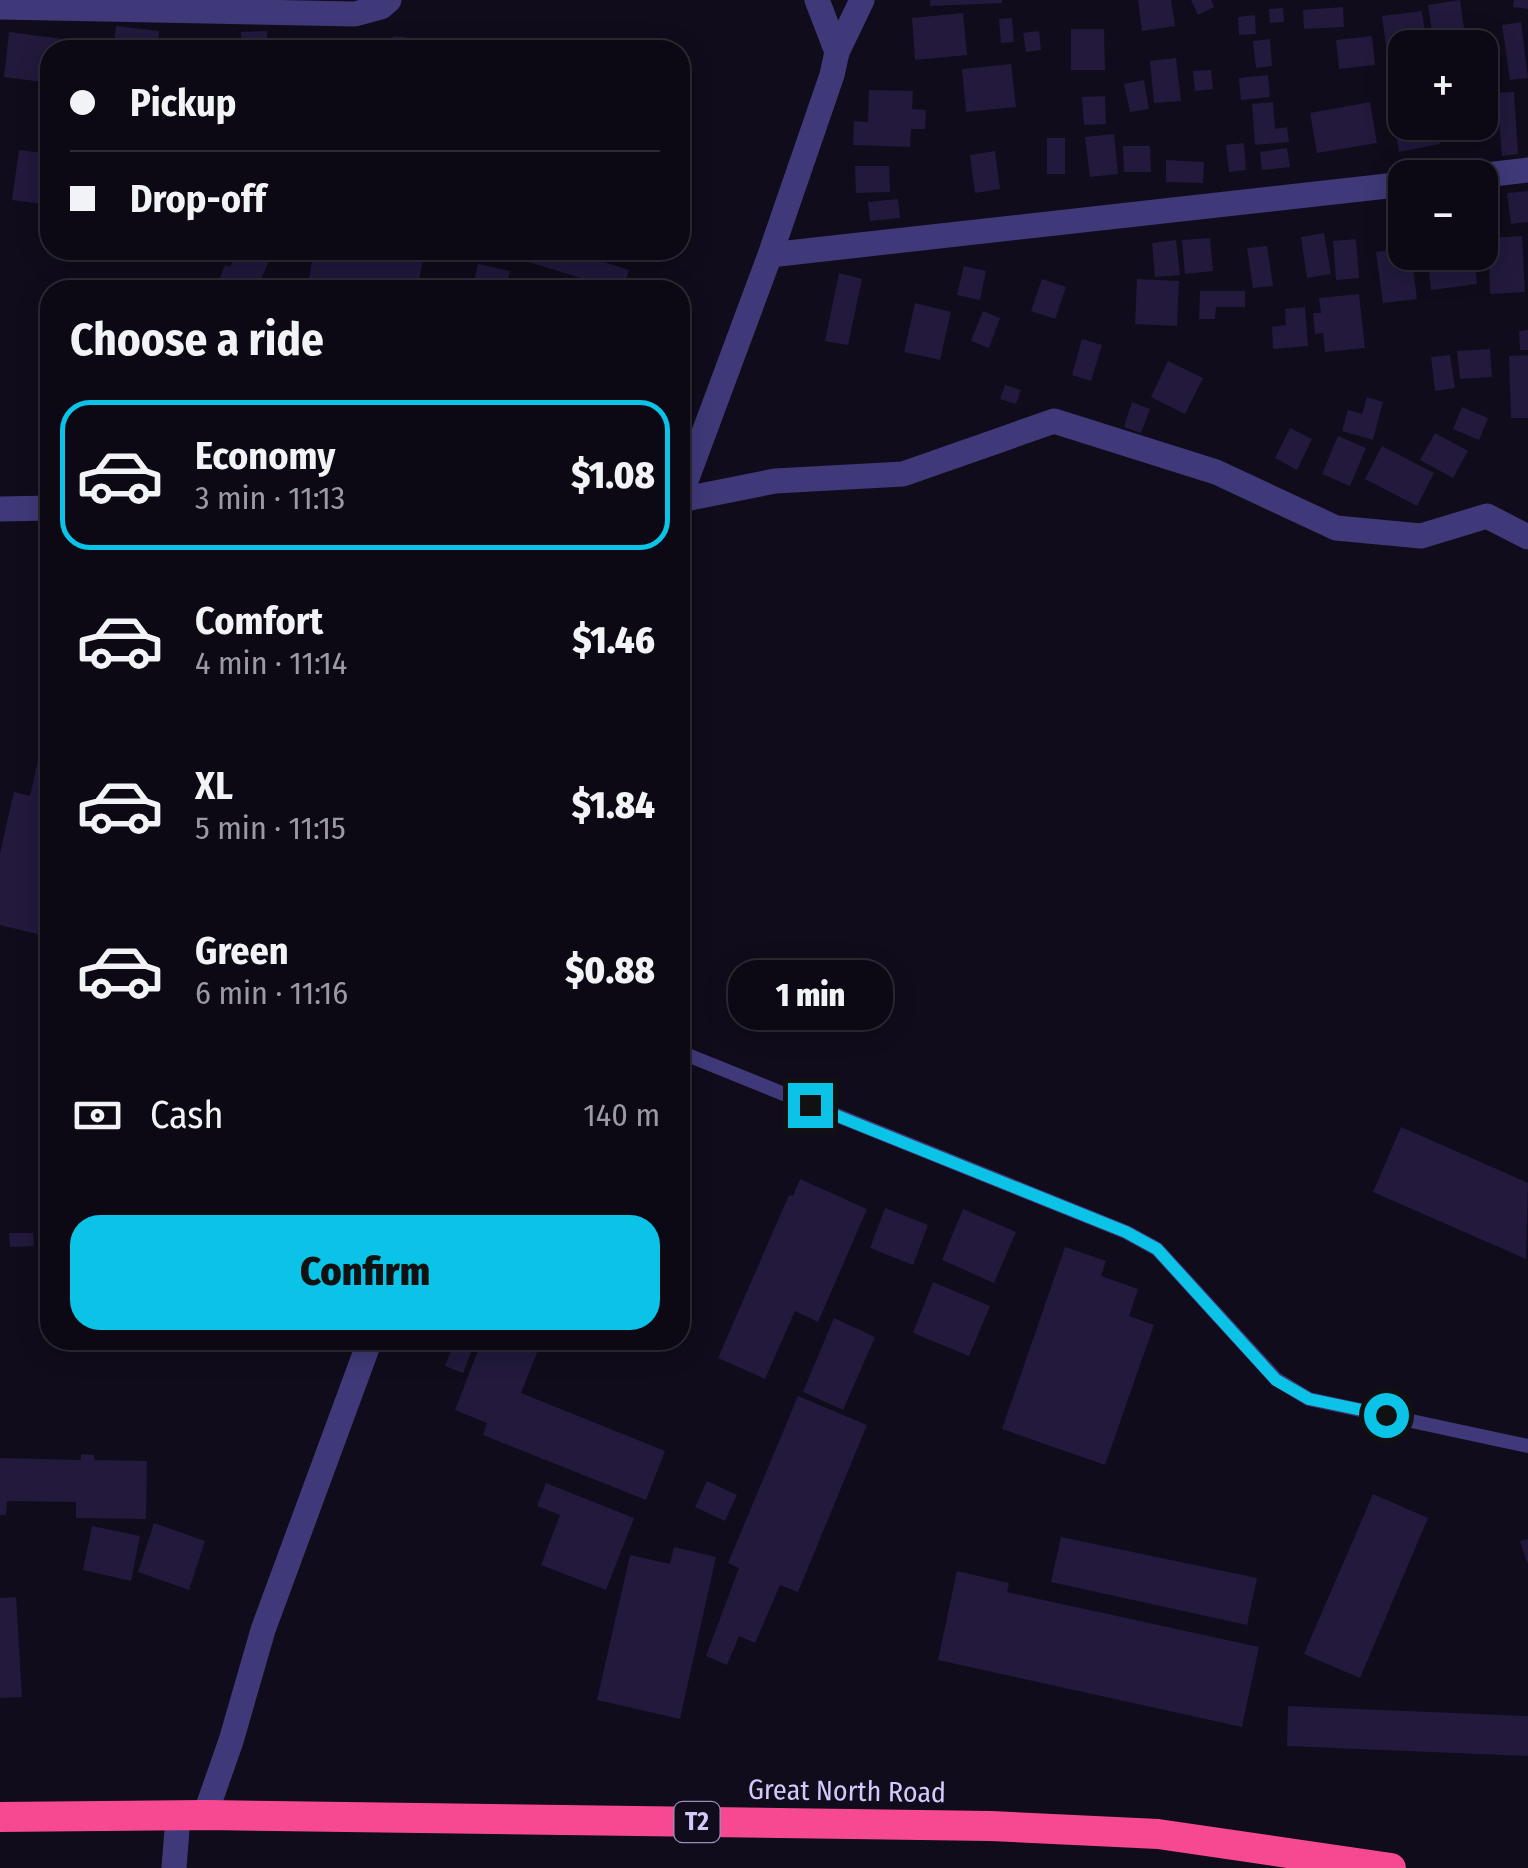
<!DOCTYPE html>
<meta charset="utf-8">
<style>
body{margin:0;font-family:"Fira Sans Condensed",sans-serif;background:#15121d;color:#f1f3f6;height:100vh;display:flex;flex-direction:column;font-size:38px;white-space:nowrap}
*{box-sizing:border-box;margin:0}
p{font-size:32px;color:#9a9aa0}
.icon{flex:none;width:55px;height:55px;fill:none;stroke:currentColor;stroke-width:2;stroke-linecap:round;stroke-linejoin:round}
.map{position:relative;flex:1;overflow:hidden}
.sheet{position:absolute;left:40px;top:280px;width:650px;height:1070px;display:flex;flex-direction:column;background:#0c0914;border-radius:30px;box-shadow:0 5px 25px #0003,0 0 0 2px #2c2a34}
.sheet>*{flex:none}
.hud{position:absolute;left:40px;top:40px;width:650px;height:220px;border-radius:30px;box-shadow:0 5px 25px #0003,0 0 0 2px #2c2a34;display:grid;align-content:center;height:220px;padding:0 30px;background:#0c0914}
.buttons{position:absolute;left:1388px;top:30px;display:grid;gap:20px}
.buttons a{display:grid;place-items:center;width:110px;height:110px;border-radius:20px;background:#0c0914;box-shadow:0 5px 25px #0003,0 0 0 2px #2c2a34;font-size:50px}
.end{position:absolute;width:45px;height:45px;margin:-22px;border:12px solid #0ac3e7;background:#111;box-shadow:0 0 0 5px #111}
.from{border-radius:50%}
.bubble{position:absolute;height:70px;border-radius:30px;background:#0c0914;box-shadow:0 5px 25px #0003,0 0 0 2px #2c2a34;font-size:32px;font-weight:800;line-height:70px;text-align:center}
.hud b{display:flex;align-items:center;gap:35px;height:95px;font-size:38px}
.hud b+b{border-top:2px solid #2c2a34}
.hud i{width:25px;height:25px;background:#f1f3f6}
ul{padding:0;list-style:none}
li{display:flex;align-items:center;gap:30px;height:150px;margin:0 20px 15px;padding:0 10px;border:5px solid transparent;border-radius:30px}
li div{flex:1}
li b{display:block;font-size:38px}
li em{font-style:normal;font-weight:800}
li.selected{border-color:#0ac3e7}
li>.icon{width:90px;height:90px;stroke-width:1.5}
h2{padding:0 30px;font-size:45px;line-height:120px}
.pay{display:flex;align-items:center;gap:25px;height:110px;padding:0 30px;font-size:38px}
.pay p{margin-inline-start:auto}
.cta{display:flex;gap:20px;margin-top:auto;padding:20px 30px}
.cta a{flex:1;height:115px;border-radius:30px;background:#0ac3e7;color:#111;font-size:40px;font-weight:800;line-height:115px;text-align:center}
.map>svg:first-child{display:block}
.building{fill:#22193c}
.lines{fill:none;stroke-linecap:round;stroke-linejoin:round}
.lane{stroke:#3f3979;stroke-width:14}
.street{stroke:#3f3979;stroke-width:25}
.highway{stroke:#f74991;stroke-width:30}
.route{stroke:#0ac3e7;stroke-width:12}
.labels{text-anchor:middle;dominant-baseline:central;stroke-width:9;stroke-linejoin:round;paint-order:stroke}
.shield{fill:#100c1b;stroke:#9890b9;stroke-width:2.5}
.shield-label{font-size:25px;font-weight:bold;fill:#d2c9fd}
.street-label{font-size:28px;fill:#d2c9fd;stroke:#100c1b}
</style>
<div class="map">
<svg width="1528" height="1868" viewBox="0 0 1528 1868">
<rect width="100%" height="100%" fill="#100c1b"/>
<!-- building -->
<g class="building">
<path d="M930,0H1002V3L930,6Z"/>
<path d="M1138,0H1171L1175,26L1142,31Z"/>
<path d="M1191,0H1211L1214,7L1198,15Z"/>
<path d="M1460,0L1466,42L1434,46L1428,5Z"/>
<path d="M1514,0H1528V9L1513,7Z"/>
<path d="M1343,7L1344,27L1304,29L1303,10Z"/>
<path d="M1283,8L1284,22L1270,23L1269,9Z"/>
<path d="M1422,11L1427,46L1387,52L1382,16Z"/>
<path d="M963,13L967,55L915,60L912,18Z"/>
<path d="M1255,15L1256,34L1239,35L1238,17Z"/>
<path d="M1012,18L1014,42L1001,43L999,19Z"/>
<path d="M1521,22L1528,78L1510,80L1502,25Z"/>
<path d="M116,26L159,31L157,50H113Z"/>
<path d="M1071,29H1104L1105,70H1071Z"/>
<path d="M267,31V50H241V32Z"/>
<path d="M1039,31L1041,50L1026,52L1023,33Z"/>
<path d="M9,32L78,41L77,50H50V83L4,77Z"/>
<path d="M393,36L468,44L467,50H391Z"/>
<path d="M1372,36L1375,65L1339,69L1336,40Z"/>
<path d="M1270,39L1272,66L1256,68L1253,41Z"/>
<path d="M1491,50L1496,89L1480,91V51Z"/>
<path d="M1176,58L1181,101L1154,103L1150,61Z"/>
<path d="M1011,64L1016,107L966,112L962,69Z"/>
<path d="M1211,70L1213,89L1195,91L1193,71Z"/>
<path d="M1268,75L1270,97L1241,100L1239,78Z"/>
<path d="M1144,80L1149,109L1130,112L1124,84Z"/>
<path d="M869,90L913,91L912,109L926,110L925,129H911L910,147L853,145L854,121L868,122Z"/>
<path d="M1514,92L1518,154L1502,156L1497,93Z"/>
<path d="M1105,96L1106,124L1084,125L1082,97Z"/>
<path d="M1273,102L1275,129L1287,127L1289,142L1255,145L1252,104Z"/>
<path d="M1370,102L1377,143L1317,153L1310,113Z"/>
<path d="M1405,107V122H1436L1440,144L1399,152L1391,110Z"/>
<path d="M1114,134L1118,174L1090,177L1085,137Z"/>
<rect x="1047" y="138" width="18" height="36"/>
<path d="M1244,143L1246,170L1229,172L1226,145Z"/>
<path d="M1123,146H1150L1151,172H1124Z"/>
<path d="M1287,148L1290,167L1262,170L1260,152Z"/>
<path d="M19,150L50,154V205L12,200Z"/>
<path d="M995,151L1000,189L975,193L970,155Z"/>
<path d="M1166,160L1204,162L1203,183L1166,182Z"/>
<path d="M855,166H889L890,192L856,193Z"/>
<path d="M1528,191V222L1511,224L1507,193Z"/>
<path d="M898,199L900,218L870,221L868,202Z"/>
<path d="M1405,217V239H1396L1395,218Z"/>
<path d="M1324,233L1331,274L1307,278L1301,237Z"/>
<path d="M1522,236L1525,292L1490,294L1488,238Z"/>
<path d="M1210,238L1213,271L1185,274L1182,240Z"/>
<path d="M1356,239L1359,278L1336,280L1333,241Z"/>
<path d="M1176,240L1180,275L1155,277L1152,243Z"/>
<path d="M1267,246L1273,286L1253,288L1247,248Z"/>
<path d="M1405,248V252H1411L1417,299L1383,303L1376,252Z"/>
<path d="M237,250H273L257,290H215L225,265L230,267Z"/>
<path d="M314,250H425L417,290H307Z"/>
<path d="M503,250H565L629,270L623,290H606L607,286L502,254Z"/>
<path d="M1427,252H1474L1477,284L1431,290Z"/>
<path d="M478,264L510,271L505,290H472Z"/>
<path d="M964,266L986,271L980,300L957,295Z"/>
<path d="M839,273L862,279L848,345L825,341Z"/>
<path d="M1042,279L1066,287L1055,319L1031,311Z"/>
<path d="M1137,279L1179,281L1177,326L1135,324Z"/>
<path d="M1200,291H1245V307H1216L1215,319H1199Z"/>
<path d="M1359,294L1365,348L1325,352L1323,333L1315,334L1313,313H1321L1319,298Z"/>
<path d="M915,303L951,312L940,360L904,352Z"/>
<path d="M1305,307L1308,346L1273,349L1272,327L1286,325L1285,309Z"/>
<path d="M983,311L1000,318L989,348L971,341Z"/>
<path d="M1528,330V350H1520L1519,331Z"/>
<path d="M1082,339L1102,345L1091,381L1072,375Z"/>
<path d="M1490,349L1492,377L1460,379L1457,351Z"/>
<path d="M1450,355L1455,388L1435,391L1431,357Z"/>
<path d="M1528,355V418H1511L1509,356Z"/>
<path d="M1168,361L1203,378L1185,414L1151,397Z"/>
<path d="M1005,385L1021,390L1016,404L1000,399Z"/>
<path d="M1367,397L1383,402L1373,440L1342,431L1348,410L1362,414Z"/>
<path d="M1132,402L1150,409L1141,433L1124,427Z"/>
<path d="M1462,407L1488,418L1479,440L1453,429Z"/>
<path d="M1290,428L1312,439L1297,470L1275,458Z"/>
<path d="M1435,433L1468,451L1453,478L1420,460Z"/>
<path d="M1338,436L1366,448L1350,486L1322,474Z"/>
<path d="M1382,446L1434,473L1417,506L1365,479Z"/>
<path d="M48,716H50V937L0,925V853L14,792L30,796Z"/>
<path d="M1401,1127L1528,1183L1526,1259L1373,1192Z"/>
<path d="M800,1179L867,1209L818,1322L795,1311L765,1379L718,1358L789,1195L793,1196Z"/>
<path d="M885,1208L928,1225L913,1265L870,1248Z"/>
<path d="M963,1209L1016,1232L994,1283L942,1260Z"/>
<path d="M9,1233H33L34,1246L10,1247Z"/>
<path d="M1065,1247L1106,1261L1101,1276L1138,1289L1129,1316L1154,1325L1105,1465L1002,1429Z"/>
<path d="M933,1282L990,1306L969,1356L913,1333Z"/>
<path d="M680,1303L690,1307L680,1333Z"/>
<path d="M834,1318L875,1337L843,1410L803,1392Z"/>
<path d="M455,1340H476L463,1373L445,1366Z"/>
<path d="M482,1340H542L521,1393L665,1451L646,1500L483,1435L487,1423L455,1410Z"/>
<path d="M798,1396L867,1425L798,1592L780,1585L755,1643L739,1636L727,1665L706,1656L739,1568L728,1563Z"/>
<path d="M81,1454L94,1455L95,1460L147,1461L146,1519L76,1518V1502L7,1501L6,1515H0V1458L81,1460Z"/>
<path d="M707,1481L737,1495L725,1521L695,1507Z"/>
<path d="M546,1483L634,1518L606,1590L541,1565L560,1515L537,1506Z"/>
<path d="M1373,1494L1428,1518L1360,1678L1304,1654Z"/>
<path d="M154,1523L205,1541L189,1590L138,1572Z"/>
<path d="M92,1526L140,1536L131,1581L83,1570Z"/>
<path d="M1061,1537L1257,1578L1247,1625L1051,1582Z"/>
<path d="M1528,1539V1562H1527L1520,1541Z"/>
<path d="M674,1547L716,1557L680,1719L597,1700L630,1555L670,1564Z"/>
<path d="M957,1571L1009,1583L1007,1592L1259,1647L1242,1727L938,1660Z"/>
<path d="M16,1597L22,1697L0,1698V1598Z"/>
<path d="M1288,1706L1528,1716V1756L1287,1746Z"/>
</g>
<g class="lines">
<!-- lane -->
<path class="lane" d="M680,1052L1126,1232L1157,1249L1276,1379L1309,1399L1528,1446"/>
<!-- street -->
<g class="street">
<path d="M0,7L355,14L381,7L389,0"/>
<path d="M837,52L862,0"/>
<path d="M1460,178L1528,170"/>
<path d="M770,255L1405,184"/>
<path d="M680,497L770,255L832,75L837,52L817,0"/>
<path d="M680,500L775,481L903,474L1054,421L1216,472L1336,528L1421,536L1487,516L1528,537"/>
<path d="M0,509L50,508"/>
<path d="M205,1815L231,1741L263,1630L370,1340"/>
<path d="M174,1868L178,1816"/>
</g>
<!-- highway -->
<path class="highway" d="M0,1817L205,1815L991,1826L1158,1834L1391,1868"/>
</g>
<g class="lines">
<!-- route -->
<path class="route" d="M810,1105L1126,1232L1157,1249L1276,1380L1309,1399L1386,1415"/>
</g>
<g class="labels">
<!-- shield labels -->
<rect class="shield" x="674.5" y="1802" width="45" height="40" rx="8"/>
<g class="shield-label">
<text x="697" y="1822">T2</text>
</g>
<!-- street labels -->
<g class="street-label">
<text transform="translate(847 1791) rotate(1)">Great North Road</text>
</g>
</g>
</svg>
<div class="buttons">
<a>+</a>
<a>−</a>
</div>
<i class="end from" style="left:1386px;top:1415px"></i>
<i class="end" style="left:810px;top:1105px"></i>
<div class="bubble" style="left:728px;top:960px;width:165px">1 min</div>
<div class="hud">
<b><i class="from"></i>Pickup</b>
<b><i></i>Drop-off</b>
</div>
<section class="sheet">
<h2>Choose a ride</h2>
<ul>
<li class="selected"><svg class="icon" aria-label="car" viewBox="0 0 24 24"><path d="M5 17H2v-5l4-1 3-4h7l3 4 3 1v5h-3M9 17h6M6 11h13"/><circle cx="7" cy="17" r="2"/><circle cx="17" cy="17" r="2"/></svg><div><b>Economy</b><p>3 min · 11:13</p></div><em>$1.08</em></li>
<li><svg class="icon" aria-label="car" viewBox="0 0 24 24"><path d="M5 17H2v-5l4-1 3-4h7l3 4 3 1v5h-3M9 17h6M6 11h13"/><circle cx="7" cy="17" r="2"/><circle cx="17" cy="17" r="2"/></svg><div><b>Comfort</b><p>4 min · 11:14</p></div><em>$1.46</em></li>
<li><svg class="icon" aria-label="car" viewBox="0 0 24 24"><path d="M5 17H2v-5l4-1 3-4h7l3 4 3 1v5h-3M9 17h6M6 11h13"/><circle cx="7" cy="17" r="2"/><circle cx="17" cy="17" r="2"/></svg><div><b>XL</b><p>5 min · 11:15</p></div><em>$1.84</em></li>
<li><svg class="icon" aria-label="car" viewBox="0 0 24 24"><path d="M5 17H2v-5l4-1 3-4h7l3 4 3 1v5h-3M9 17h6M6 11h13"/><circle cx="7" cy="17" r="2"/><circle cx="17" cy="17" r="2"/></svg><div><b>Green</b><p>6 min · 11:16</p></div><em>$0.88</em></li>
</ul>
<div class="pay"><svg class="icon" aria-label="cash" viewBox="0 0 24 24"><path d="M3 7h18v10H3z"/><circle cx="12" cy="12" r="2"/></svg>Cash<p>140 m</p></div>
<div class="cta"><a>Confirm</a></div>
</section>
</div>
